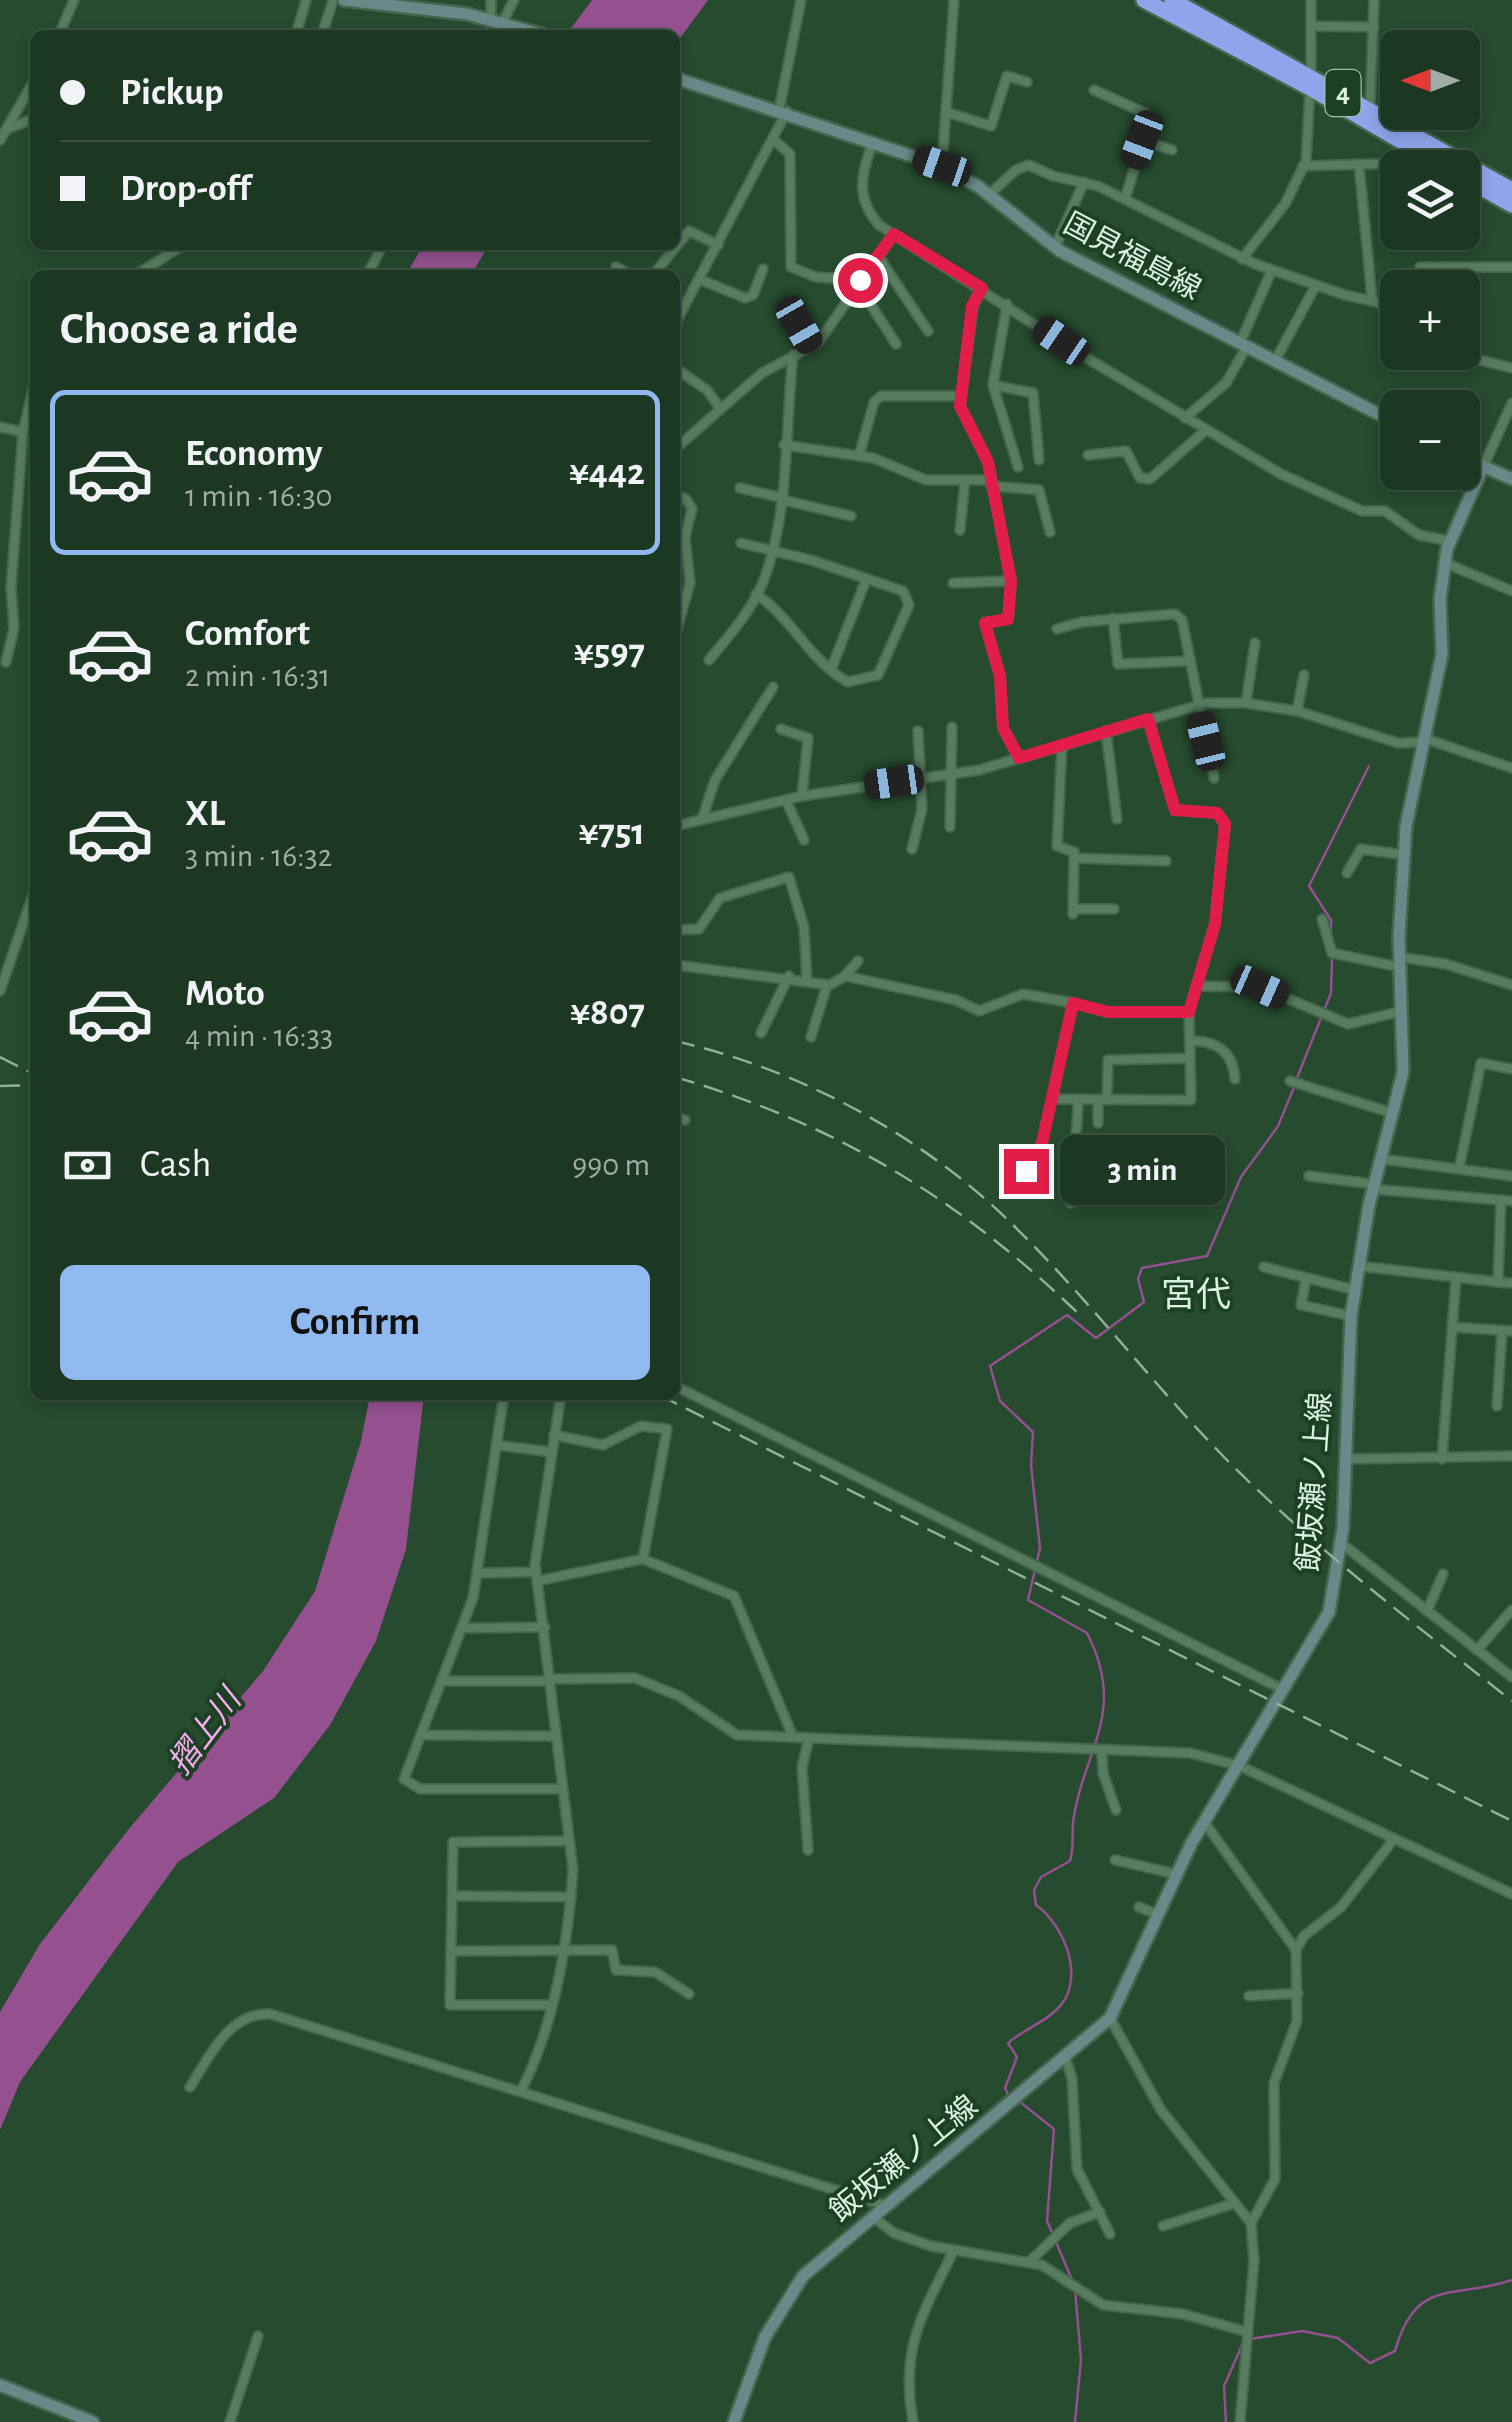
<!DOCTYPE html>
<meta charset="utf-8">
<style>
body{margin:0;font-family:"Alegreya Sans","Noto Sans JP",sans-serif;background:#29432f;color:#f1f3f6;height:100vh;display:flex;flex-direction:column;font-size:38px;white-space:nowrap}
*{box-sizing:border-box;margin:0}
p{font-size:32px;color:#a0aca5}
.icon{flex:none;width:55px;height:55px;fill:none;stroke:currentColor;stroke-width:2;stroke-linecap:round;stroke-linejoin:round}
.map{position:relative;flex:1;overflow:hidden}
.drawer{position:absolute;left:30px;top:270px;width:650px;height:1130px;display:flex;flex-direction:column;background:#1c3822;border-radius:15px;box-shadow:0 5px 15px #0003,0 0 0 2px #3a5240}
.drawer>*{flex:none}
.guide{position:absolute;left:30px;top:30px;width:650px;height:220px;border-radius:15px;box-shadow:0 5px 15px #0003,0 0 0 2px #3a5240;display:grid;align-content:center;height:220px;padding:0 30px;background:#1c3822}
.needle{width:65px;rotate:270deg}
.fabs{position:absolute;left:1380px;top:30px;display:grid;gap:20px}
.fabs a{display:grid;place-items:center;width:100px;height:100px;border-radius:15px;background:#1c3822;box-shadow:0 5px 15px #0003,0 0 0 2px #3a5240;font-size:50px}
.end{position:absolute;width:45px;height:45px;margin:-22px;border:12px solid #e11d48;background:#fff;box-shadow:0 0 0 5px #fff}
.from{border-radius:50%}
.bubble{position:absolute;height:70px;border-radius:15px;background:#1c3822;box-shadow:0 5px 15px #0003,0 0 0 2px #3a5240;font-size:32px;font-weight:600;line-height:70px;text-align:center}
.car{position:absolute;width:30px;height:60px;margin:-30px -15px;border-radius:12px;box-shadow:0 0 8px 2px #0007;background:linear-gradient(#222 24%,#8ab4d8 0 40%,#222 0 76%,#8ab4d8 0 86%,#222 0)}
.guide b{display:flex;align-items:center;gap:35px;height:95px;font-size:38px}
.guide b+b{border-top:2px solid #3a5240}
.guide i{width:25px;height:25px;background:#f1f3f6}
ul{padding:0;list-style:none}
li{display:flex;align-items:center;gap:30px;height:165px;margin:0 20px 15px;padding:0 10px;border:5px solid transparent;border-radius:15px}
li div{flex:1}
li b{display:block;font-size:38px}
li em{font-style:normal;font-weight:600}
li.active{border-color:#90b9f0}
li>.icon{width:90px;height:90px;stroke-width:1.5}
h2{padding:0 30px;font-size:45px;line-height:120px}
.pay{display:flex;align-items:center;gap:25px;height:110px;padding:0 30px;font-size:38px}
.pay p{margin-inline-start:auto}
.button{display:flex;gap:20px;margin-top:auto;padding:20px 30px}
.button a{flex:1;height:115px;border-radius:15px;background:#90b9f0;color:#111;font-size:40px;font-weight:600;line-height:115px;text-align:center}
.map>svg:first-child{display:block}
.water{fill:#94508f}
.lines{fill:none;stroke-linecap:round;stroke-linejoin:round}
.stream{stroke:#94508f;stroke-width:2.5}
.street-casing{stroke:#45664e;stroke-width:12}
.secondary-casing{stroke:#45664e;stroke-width:16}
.highway-casing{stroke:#45664e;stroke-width:20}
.street{stroke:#577d5e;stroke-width:8}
.secondary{stroke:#688988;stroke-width:11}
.highway{stroke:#8ea5eb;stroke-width:15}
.rail{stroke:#94af99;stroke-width:2.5;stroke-dasharray:20 10;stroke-linecap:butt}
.route{stroke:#e11d48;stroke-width:12}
.labels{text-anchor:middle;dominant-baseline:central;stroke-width:8;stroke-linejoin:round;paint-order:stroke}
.shield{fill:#1b4024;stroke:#a2bca7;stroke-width:2.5}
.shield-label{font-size:28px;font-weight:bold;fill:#dcf1df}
.street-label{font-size:30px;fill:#dcf1df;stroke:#1b4024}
.water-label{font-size:32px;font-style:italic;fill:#f7acf0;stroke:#1b4024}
.quarter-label{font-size:35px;fill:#dcf1df;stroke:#1b4024}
</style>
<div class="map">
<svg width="1512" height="2422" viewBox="0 0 1512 2422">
<rect width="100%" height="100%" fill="#264b2e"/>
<!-- water -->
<g class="water">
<path d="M592,0H708L675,45V35H566Z"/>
<path d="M423,245H489L471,275H406Z"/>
<path d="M370,1395H424L406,1549L376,1641L330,1725L274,1798L178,1862L20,2082L0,2130V2012L40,1944L128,1830L263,1671L315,1591L361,1441Z"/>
</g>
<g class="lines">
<!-- stream -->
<g class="stream">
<path d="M1331,940V920L1309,886L1369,766"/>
<path d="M1297,1078L1331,993L1332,958"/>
<path d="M1009,2096L1005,2088L1017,2057L1008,2043C1024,2029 1048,2021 1061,2005C1085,1975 1063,1924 1036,1905L1034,1890L1041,1877L1070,1861C1074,1847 1072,1835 1073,1822C1083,1750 1128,1713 1087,1633L1028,1600L1040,1548L1031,1465L1033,1432L1000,1401L990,1366L1067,1315L1096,1338L1144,1302L1138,1279L1142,1268L1207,1256L1241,1177L1278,1126L1295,1085"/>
<path d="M1020,2102L1054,2129L1047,2221L1073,2282"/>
<path d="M1250,2339L1302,2331L1338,2338L1370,2363L1395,2351C1416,2276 1454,2300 1512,2280"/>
<path d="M1075,2422L1081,2360L1075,2289"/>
<path d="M1226,2422L1224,2386L1243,2343"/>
</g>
<!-- street casing -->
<g class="street-casing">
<g id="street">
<path d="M491,0V20"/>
<path d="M1311,0V75"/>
<path d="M1311,26L1374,27"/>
<path d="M59,35L74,0"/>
<path d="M296,35L306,0"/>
<path d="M322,35L333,0"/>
<path d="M496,35L514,0"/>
<path d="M1094,90L1145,113L1149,121L1125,199"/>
<path d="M1370,108L1374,0"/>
<path d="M779,110L801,0"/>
<path d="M946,112L991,126L1007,76L1027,82"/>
<path d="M7,129L35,118"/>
<path d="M0,140L35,79"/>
<path d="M774,140L790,154L791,267L816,277L860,280"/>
<path d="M1142,140L1172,150"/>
<path d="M873,141C862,174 854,196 879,225L1080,354L1281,474L1362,511H1385L1419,535L1450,541"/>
<path d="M1359,164L1372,299"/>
<path d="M942,166L954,0"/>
<path d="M1303,166L1411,163"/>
<path d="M989,195L1016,170L1029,165L1053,176L1098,186L1255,264L1345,295L1398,307"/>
<path d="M1055,247L1084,182"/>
<path d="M878,256L928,331"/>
<path d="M1242,259L1285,204L1306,161L1310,89"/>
<path d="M616,267L631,275"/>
<path d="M1420,267H1512"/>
<path d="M136,275L183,245"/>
<path d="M367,275L383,245"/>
<path d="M653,275L689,231L718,245"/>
<path d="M699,279L745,298L753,295L763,269"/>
<path d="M857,283L896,344"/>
<path d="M982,288L973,306L960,406L988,462L1011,581L1008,619L985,623L1000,676L1003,728L1019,758"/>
<path d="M1437,288V267"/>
<path d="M1007,304L993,385L1018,467"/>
<path d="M787,305L811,346"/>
<path d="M675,324L787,111"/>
<path d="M1240,343L1272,270"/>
<path d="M1462,347L1475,359L1512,368"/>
<path d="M1275,361L1316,285"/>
<path d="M675,368L707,390L719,407"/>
<path d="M993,385L1033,393L1039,460"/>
<path d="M1185,418L1226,383L1247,346"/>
<path d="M0,427L23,432"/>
<path d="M784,445L873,458L926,480H989"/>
<path d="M675,449L762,373L818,343L894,234"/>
<path d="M1088,455L1126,451L1140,478L1150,479L1206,430"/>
<path d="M859,456L874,402L881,396H959"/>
<path d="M1483,467L1512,403"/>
<path d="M991,486L1039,490L1050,532"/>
<path d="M740,488L783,498"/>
<path d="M675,495L686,499L692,509L685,537L690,583L675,636"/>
<path d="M783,500L851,516"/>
<path d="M960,530L965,480"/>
<path d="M741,543L811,560L903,591L909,605L878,675L848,682C810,661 792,618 756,594"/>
<path d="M1445,563L1512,591"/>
<path d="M953,583L1011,581"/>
<path d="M1113,618L1118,664L1189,661"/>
<path d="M1057,629L1082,622L1175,614L1182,620L1214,778"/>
<path d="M709,660C729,636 754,608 765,577C790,506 785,429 793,355"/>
<path d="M6,662L14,628L11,587L23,432L35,380"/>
<path d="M832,667L866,580"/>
<path d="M1246,703L1255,643"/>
<path d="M1297,711L1304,675"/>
<path d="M781,729L808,738L802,796"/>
<path d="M1106,731L1117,819"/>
<path d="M1423,738L1512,768"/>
<path d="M1062,745L1057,846L1074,852L1073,914"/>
<path d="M786,800L804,840"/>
<path d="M702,819L715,780L773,687"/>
<path d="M675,826L802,796L979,770L1206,703H1246L1297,711L1398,743L1421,742"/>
<path d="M950,827L952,727"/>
<path d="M912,849L922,809L918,731"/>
<path d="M1074,858L1166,861"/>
<path d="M1347,873L1361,849L1405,855"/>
<path d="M1073,909H1114"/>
<path d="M1322,919L1332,953L1399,967"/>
<path d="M675,930L699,929L720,898L789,877L804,927L807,980"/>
<path d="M1399,957L1446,964L1512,985"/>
<path d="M675,965L829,985L844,977L858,961"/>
<path d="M845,976L956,1000L979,1011L1023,994L1073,1003"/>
<path d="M1196,986L1260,987L1348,1024L1402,1011"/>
<path d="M0,991L35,889"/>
<path d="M761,1033L789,976"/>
<path d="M811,1037L827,985"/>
<path d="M1190,1041C1217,1040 1233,1052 1235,1079"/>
<path d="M1290,1081L1392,1113"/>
<path d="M1052,1099L1191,1100L1189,1012L1215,924L1225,824L1217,813L1175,810L1148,719"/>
<path d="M1107,1100L1108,1060L1190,1058"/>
<path d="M675,1117L685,1120"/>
<path d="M1098,1123V1100"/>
<path d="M1382,1159L1512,1176"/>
<path d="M1459,1169L1481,1063L1512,1069"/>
<path d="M1309,1176L1373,1184"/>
<path d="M1025,1186L1026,1171L1042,1143L1073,1003L1108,1012H1189"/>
<path d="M1372,1189L1512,1201"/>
<path d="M1501,1200L1498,1282L1512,1283"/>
<path d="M1071,1203C1070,1168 1078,1136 1078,1101"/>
<path d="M1359,1266L1498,1282"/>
<path d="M1264,1267L1355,1290"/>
<path d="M1306,1279L1301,1305L1351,1316"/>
<path d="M1452,1327L1512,1331"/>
<path d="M675,1386L1284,1690"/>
<path d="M504,1395L473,1598L404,1779L420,1789H562"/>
<path d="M1497,1406L1502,1331"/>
<path d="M554,1435L603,1445L641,1426L667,1429L643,1559L734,1596L793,1737"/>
<path d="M497,1445L551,1452"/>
<path d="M1345,1459L1512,1456"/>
<path d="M1442,1459L1456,1279"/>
<path d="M1341,1543L1512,1677"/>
<path d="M478,1573L536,1572"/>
<path d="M537,1581L643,1559"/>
<path d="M1427,1611L1443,1574"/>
<path d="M462,1628L545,1627"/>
<path d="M1477,1650L1512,1610"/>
<path d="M550,1679L635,1678L679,1696L737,1735L1190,1753L1240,1766L1512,1894"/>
<path d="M441,1681H550"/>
<path d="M421,1735L553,1736"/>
<path d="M1102,1751L1103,1773L1116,1810"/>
<path d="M1205,1823L1296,1950"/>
<path d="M808,1850L802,1767L809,1738"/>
<path d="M1115,1860L1176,1874"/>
<path d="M454,1896L571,1897"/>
<path d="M1139,1907L1159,1915"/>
<path d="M453,1951L612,1950L616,1970L655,1972L689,1994"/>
<path d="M1249,1996L1298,1993"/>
<path d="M551,2005H450L453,1842L569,1841"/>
<path d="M1110,2018L1161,2110L1251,2223"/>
<path d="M1065,2057L1072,2078L1077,2169L1110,2234"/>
<path d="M190,2087C209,2057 229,2012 270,2014L887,2206"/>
<path d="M521,2091C555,2024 568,1944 573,1870L535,1564L561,1395"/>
<path d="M873,2217L894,2233L931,2246L1042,2265L1103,2305L1183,2314L1248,2332"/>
<path d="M1163,2226L1232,2204"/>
<path d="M1029,2262L1070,2223L1100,2212"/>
<path d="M230,2422L258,2336"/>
<path d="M913,2422C900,2348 922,2315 953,2252"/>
<path d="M1240,2422L1254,2261L1251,2223L1275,2179L1274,2083L1297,2021L1296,1950L1304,1936L1341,1907L1394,1839"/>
</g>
</g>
<!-- secondary casing -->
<g class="secondary-casing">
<g id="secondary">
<path d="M344,0L467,14L544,35"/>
<path d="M675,78L942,166L979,187L1060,251L1398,424"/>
<path d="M1462,457L1512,479"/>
<path d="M0,2385L93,2422"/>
<path d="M734,2422L765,2337L803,2276L1110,2018L1191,1844L1329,1612L1343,1528L1351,1316L1369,1205L1403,1072L1399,936L1406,826L1442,654L1440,599L1447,549L1483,467"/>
</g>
</g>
<!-- highway casing -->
<g class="highway-casing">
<g id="highway">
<path d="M1144,0L1310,88L1447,168"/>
<path d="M1172,0L1512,190"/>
<path d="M1462,177L1512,205"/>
</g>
</g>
<!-- street -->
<use href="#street" class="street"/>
<!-- secondary -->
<use href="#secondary" class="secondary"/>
<!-- highway -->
<use href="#highway" class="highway"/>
<!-- rail -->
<g class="rail">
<path d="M675,1041C798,1069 920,1134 1010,1222C1086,1296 1150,1381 1224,1457C1313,1547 1413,1623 1512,1701"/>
<path d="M0,1057L35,1075"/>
<path d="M675,1077C839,1125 960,1199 1083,1318"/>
<path d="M0,1086L35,1085"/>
<path d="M659,1395L1512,1821"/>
</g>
</g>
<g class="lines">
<!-- route -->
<path class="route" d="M860,280L894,234L982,288L972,306L960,406L988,462L1011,581L1008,619L985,623L1000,676L1003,728L1019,758L1148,719L1175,810L1217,813L1225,824L1215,924L1189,1012H1108L1073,1003L1042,1143L1026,1171"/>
</g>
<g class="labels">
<!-- shield labels -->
<rect class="shield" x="1325.5" y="70" width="35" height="46" rx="8"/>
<g class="shield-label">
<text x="1343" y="93">4</text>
</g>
<!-- street labels -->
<g class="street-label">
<text transform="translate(1132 257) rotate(28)">国見福島線</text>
<text transform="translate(1315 1482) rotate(-86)">飯坂瀬ノ上線</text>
<text transform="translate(904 2159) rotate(-39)">飯坂瀬ノ上線</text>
</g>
<!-- water labels -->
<g class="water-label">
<text transform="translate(205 1732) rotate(-53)">摺上川</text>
</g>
<!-- quarter labels -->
<g class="quarter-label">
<text x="1196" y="1295">宮代</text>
</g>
</g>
</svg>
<div class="fabs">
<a><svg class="needle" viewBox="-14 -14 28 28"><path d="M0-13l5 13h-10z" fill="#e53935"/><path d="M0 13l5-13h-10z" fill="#a0aca5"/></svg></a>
<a><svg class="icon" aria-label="layers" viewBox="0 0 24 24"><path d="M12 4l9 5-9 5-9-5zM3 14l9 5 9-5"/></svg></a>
<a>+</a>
<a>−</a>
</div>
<i class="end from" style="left:860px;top:280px"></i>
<i class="end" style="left:1026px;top:1171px"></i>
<div class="bubble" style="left:1060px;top:1135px;width:165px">3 min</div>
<i class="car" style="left:1142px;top:140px;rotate:201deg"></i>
<i class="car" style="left:942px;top:166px;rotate:289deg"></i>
<i class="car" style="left:799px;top:325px;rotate:150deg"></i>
<i class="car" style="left:1061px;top:341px;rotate:304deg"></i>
<i class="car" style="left:1206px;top:741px;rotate:346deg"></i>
<i class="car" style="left:894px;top:782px;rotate:262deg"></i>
<i class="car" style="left:1260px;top:987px;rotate:114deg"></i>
<div class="guide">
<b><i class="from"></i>Pickup</b>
<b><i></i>Drop-off</b>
</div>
<section class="drawer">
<h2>Choose a ride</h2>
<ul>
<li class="active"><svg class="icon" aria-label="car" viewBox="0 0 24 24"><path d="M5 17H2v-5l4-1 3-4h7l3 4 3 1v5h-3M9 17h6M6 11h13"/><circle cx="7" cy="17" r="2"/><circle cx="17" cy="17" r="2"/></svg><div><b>Economy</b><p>1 min · 16:30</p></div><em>¥442</em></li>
<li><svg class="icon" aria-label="car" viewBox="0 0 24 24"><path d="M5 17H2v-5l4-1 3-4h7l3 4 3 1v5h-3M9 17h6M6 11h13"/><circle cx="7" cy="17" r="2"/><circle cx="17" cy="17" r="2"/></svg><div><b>Comfort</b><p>2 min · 16:31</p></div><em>¥597</em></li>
<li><svg class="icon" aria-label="car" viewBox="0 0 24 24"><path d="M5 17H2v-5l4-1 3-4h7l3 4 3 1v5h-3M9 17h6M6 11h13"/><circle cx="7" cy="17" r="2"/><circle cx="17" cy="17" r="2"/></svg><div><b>XL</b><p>3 min · 16:32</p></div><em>¥751</em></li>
<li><svg class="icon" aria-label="car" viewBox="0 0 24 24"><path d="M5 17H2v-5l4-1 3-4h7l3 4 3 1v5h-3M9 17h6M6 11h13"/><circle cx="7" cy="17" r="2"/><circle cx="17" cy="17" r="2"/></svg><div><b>Moto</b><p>4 min · 16:33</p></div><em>¥807</em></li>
</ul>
<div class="pay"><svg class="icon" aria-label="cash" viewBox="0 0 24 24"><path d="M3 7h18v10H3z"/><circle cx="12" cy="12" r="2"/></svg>Cash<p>990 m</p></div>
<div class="button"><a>Confirm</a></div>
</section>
</div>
